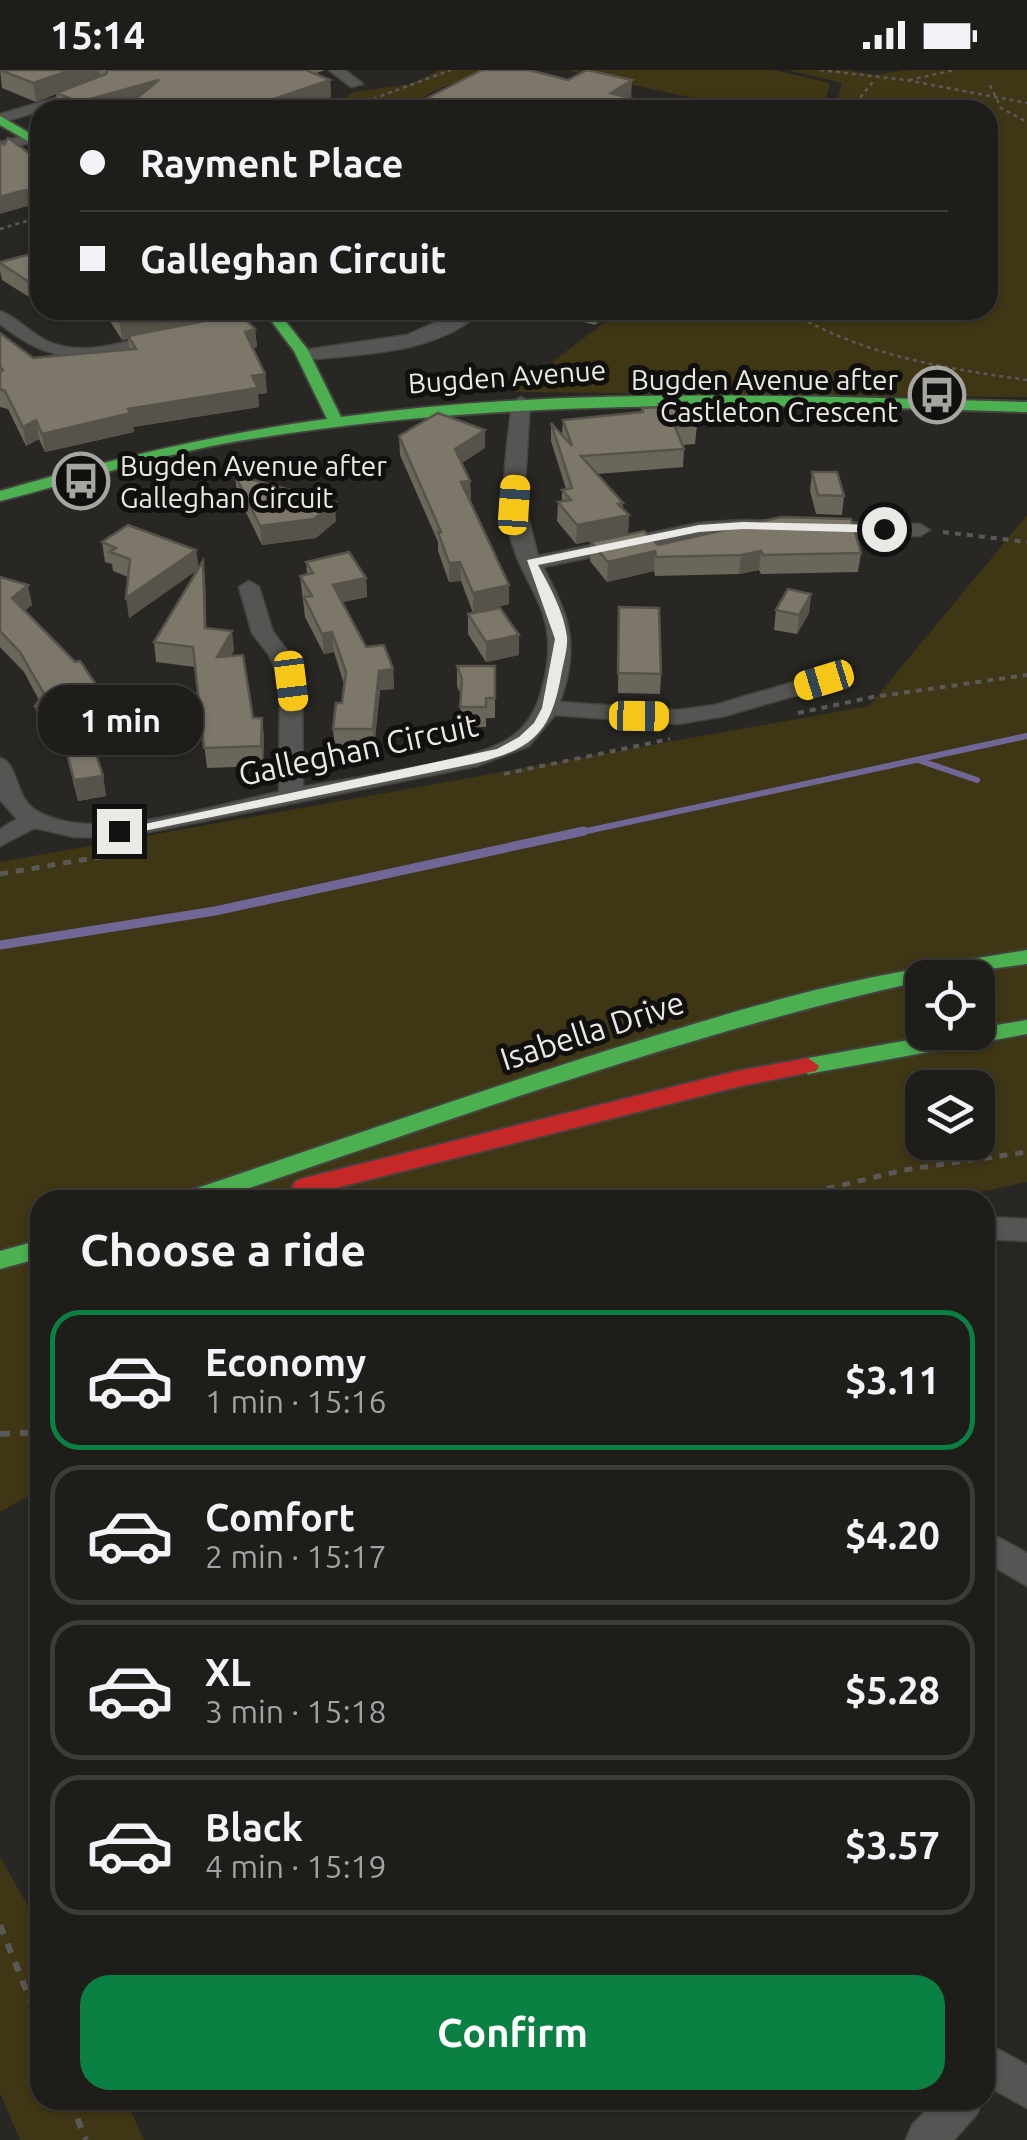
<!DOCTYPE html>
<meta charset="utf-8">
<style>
body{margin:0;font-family:Ubuntu,sans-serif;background:#2b2a27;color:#f1f3f6;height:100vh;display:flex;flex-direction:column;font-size:38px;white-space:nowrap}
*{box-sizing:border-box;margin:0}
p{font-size:32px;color:#a1a2a2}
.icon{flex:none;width:55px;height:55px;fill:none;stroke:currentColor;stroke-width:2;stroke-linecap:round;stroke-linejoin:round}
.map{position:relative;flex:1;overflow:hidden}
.details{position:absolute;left:30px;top:1120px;width:965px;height:920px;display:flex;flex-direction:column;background:#1e1d1a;border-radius:30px;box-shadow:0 2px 8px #0004,0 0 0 2px #3c3b39}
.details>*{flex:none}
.guide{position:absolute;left:30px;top:30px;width:968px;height:220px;border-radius:30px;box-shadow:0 2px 8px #0004,0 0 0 2px #3c3b39;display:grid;align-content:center;height:220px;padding:0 50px;background:#1e1d1a}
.fabs{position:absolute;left:905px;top:890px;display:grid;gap:20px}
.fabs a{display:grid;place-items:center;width:90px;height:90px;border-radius:20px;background:#1e1d1a;box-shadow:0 2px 8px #0004,0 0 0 2px #3c3b39;font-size:50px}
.end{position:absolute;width:45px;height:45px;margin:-22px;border:12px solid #eae9e5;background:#111;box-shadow:0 0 0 5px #111}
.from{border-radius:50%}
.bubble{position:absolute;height:70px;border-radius:30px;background:#1e1d1a;box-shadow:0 2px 8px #0004,0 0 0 2px #3c3b39;font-size:32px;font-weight:700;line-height:70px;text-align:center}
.car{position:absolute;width:30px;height:60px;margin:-30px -15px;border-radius:12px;box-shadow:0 0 8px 2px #0007;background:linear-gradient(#f5c518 24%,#345 0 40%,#f5c518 0 76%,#345 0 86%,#f5c518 0)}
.guide b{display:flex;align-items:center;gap:35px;height:95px;font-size:38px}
.guide b+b{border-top:2px solid #3c3b39}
.guide i{width:25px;height:25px;background:#f1f3f6}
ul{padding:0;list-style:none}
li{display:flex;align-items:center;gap:30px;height:140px;margin:0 20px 15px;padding:0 30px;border:5px solid #3c3b39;border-radius:30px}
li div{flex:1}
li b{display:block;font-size:38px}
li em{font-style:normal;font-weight:700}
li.current{border-color:#0b8043}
li>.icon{width:90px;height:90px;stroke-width:1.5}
h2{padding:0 50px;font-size:45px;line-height:120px}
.button{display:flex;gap:20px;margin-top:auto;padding:20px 50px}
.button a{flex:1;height:115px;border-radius:30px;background:#0b8043;color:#fff;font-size:40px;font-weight:700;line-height:115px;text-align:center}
.status{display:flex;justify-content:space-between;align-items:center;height:70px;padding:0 50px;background:#1e1d1a;direction:ltr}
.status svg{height:28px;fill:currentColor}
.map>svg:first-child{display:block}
.green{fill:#3f3616;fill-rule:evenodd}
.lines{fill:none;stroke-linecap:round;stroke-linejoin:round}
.stream-far1{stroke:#706797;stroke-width:6}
.stream{stroke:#706797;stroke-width:9}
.street-casing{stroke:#444340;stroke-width:3}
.fast-casing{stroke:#444340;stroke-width:4}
.jam-casing{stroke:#444340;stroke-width:4}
.path-far3{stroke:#5a5957;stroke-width:2.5;stroke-dasharray:4 4;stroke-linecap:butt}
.path-far2{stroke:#5a5957;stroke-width:4;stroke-dasharray:6 6;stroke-linecap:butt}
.path-far1{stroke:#5a5957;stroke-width:5;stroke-dasharray:8 8;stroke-linecap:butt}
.path{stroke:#5a5957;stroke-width:6;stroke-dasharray:10 10;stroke-linecap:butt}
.street{fill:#555553;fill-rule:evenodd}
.fast{fill:#4caf50;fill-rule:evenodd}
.jam{fill:#c62828;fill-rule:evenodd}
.wall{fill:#6b665a}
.shaded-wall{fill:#57534a}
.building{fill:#7c7769;stroke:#57534a;stroke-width:2.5}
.route{fill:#eae9e5}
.labels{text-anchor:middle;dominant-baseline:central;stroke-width:10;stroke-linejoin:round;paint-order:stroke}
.far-street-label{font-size:28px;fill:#eae9e5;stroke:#11100e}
.far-poi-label{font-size:28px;fill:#eae9e5;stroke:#11100e;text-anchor:end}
.street-label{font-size:32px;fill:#eae9e5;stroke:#11100e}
</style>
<div class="status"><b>15:14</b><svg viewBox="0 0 49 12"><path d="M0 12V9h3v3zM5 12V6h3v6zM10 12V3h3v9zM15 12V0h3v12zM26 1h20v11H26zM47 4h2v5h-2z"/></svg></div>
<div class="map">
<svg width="1027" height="2070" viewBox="0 0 1027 2070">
<rect width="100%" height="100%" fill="#282723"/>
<!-- green -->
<g class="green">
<path d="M440,0H497C470,9 428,16 411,40H329L353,22L410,14Z"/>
<path d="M566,0H774L830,13L823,40H687L702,30Z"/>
<path d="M787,0H849L874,5L908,0H1027V327L512,322L621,240H988V40H835L842,13Z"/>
<path d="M1027,445V1112L941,1130H40V1419L0,1442V792L869,636ZM922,908H978V962H922ZM922,1018H978V1072H922Z"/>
<path d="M0,1787L40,1857V2030H126L144,2070H20L0,2023Z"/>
</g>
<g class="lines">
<!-- stream-far1 -->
<g class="stream-far1">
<path d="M918,690L977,710"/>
<path d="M573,764L1027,666"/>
</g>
<!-- stream -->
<path class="stream" d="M0,875L215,841L584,761"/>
<!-- street casing -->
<g class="street-casing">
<g id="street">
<path d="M329,0H345L363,14L351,17Z"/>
<path d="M89,18L94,19V25L0,53V44Z"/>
<path d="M31,64L38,68L36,71L0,81V72Z"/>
<path d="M260,240L282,242L211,262L202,257Z"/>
<path d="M462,240H483C439,284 361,284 304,290L295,285L304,280L407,265Z"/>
<path d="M0,241C17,247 30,263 47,271C83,288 128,271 164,262L173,267C163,274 148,276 135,280C78,293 47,291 0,254Z"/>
<path d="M521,327L530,332L524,431L538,486L699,453L743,450L920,454L930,460L920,466L743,462L699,465L543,497C570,547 580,576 560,632L678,640L715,635L824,603L835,610L832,615L725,646L678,654L555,645L529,676L477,696L119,768L74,767L35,758L0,776V759L17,749L0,730V688C19,693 14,728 37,741C95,775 216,734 279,722L280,611L269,585L252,563L239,517L249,511L259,517L273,562L290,584L302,611L303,717C358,706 456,696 503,672C525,661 536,642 542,619C565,536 520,523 507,453C500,413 508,372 512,332Z"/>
<path d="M985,1147L1027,1149V1171L985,1169Z"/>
<path d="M985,1460L1027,1483V1516L985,1492Z"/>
<path d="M985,1972L1027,1995V2038L985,2015Z"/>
<path d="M936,2030H983L977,2044L954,2070H906L912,2055Z"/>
</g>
</g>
<!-- fast casing -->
<g class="fast-casing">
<g id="fast">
<path d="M0,46L40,69V78L0,55Z"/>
<path d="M263,240H277L308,280L341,347C567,316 799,326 1027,332V342C770,334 512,327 257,368C169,381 86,409 0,431V421C108,390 215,364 327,349L294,281Z"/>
<path d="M1027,880V894L922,908V911C680,965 448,1051 214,1130H175L179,1124C381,1057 582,983 788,927C866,906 947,893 1027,880Z"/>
<path d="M1027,950V964L808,1004L797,996L808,988L954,962H978V958Z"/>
<path d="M40,1170V1188L0,1199V1181Z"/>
</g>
</g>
<!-- jam casing -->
<g class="jam-casing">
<path id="jam" d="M808,988L819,996L816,1001L737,1017L304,1126L296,1123L292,1117L296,1111L304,1108L737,1001Z"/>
</g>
<!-- path-far3 -->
<g class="path-far3">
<path d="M820,0L906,10L1027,33"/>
<path d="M909,10L955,0"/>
<path d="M990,15L1001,38L1027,52"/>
<path d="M343,40L451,0"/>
<path d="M850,40L875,9"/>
<path d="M0,159L40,147"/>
<path d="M787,240C861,285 942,298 1027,310"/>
</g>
<!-- path-far2 -->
<g class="path-far2">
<path d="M943,462L1027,472"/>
<path d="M798,643L873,627L1027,605"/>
<path d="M504,704L670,669"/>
</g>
<!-- path-far1 -->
<g class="path-far1">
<path d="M0,804L117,784"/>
<path d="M780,1130L904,1100L1027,1082"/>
</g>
<!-- path -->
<g class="path">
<path d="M0,1364L40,1362"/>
<path d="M0,1855L40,1955"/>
<path d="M70,2030L86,2070"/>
</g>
<!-- street -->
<use href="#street" class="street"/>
<!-- fast -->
<use href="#fast" class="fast"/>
<!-- jam -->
<use href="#jam" class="jam"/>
</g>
<!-- wall -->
<g class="wall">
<path d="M0,0H325L314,4L330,10L331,29L298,40H59L56,24L36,32L2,18Z"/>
<path d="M40,191V234L2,210L0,201V192Z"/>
<path d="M103,240H225L226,246L192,254L255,259L257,277L253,278L265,304L267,323L258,324L259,337L133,357L134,362L45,382L39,369L26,376L8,339L0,337V263L33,288L130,280L128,269L122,270Z"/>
<path d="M539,240H615L595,255Z"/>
<path d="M659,334L697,355L695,374L683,375L684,379L683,397L597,404L629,445L628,464L576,474L557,451L558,432L562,431V420L566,419L551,371V353L562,365L563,350L641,342L642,338L659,337Z"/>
<path d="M485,360V378L462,393L470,411L471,430H469L509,534L473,543L461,511L449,512L438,481V472L400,385L399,366Z"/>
<path d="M812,402L844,426L842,445L816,444L810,421Z"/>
<path d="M235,405L336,451L316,468L262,475L237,424Z"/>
<path d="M102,472L196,480L198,498L205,510L206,558L234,580L231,586L253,648H262L264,668L263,696L207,698L195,597L156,592L154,572L197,500L129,548L128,507L113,501L112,494L105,492Z"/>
<path d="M591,472L658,475L861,483L858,502L761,504L759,500L739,504L655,506L654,501L607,512L590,491Z"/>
<path d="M306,492L366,508L367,527L342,532L366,577L393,599L394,619L380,620L374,679H335L333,659L342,633L344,614L334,582L324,584L305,547L300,506L307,504Z"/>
<path d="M0,507L32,535L25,540L99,619L120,627L123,647L97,686L103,706L106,726L78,731L64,675L53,673L50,658L39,656L35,636L39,630L24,602L0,577Z"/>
<path d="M811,524L809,543L797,564L774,560L776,540Z"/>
<path d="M619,537L661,604L660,624L618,623Z"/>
<path d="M468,544L519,565V585L486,592L468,564Z"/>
<path d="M457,596H495V648H486V657H460L461,625L457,616Z"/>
</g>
<!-- shaded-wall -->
<g class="shaded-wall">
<path d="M71,0H99L101,9L56,23V24L36,32L33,13Z"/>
<path d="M159,10L161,29L120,40H80L79,32Z"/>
<path d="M330,10L331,29L298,40H245Z"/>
<path d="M632,10L631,33L611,23Z"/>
<path d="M36,119L38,135L24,137L0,144V127L21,121Z"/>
<path d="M176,240H225L226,246L122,270L120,253Z"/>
<path d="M595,240H615L595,255Z"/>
<path d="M255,259L257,277L247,279L245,262Z"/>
<path d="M265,304L267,323L258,324L259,337L133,357L134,362L45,382L42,364L252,306Z"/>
<path d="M36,350L39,369L26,376L23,357Z"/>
<path d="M485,360V378L455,397V379Z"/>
<path d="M470,411L471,430L461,431V412Z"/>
<path d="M335,432L336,451L316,468L262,475L260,456Z"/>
<path d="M623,433V446L629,445L628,464L576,474L577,455Z"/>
<path d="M196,480L199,499L129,548L126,528Z"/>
<path d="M655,481L654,501L607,512L608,492Z"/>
<path d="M761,481L759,500L739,504L741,485Z"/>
<path d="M203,491L205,510L207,577L205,558Z"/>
<path d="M460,492L461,511L449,512V493Z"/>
<path d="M366,508L367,527L334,534L333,515Z"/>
<path d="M28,515L32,535L16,547L12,528Z"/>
<path d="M509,515V534L473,543V523Z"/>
<path d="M811,524L809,543L797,564L799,545Z"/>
<path d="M232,561L234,580L220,607L217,587Z"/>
<path d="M332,562L334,582L324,584L322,564Z"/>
<path d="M519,565V585L486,592V572Z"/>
<path d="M393,599L394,619L380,620L374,679L373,659L379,601Z"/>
<path d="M114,621L116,633L120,627L123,647L83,706L80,686Z"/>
<path d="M262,648L264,668L263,696L261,676Z"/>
<path d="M103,706L106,726L78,731L74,710Z"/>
</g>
<!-- building -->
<g class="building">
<path d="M0,0H71L33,13Z"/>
<path d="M107,0H306L330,10L245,39L249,40H122L159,10L79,32L56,23L106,4Z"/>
<path d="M482,0H529L568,10L587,0L632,10L611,23L674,40H404Z"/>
<path d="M8,68L40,91V126L36,119L21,121L0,127V72L4,75Z"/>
<path d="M31,184L40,191V219L0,193V192Z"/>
<path d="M111,240H176L120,253Z"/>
<path d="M240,244L255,259L245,262L265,304L252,306L258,318L128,339L131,343L42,364L36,350L23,357L5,321L0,319V302L3,300L0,297V263L33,288L136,279L128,266Z"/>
<path d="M687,332L697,355L675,357L684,379L581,386L623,433L618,434L629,445L577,455L558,432L571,430L562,420L572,418L551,353L572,376L563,350L643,342L642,338L661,337L659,334Z"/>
<path d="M438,343L485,360L455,379L470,411L461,412L509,515L473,523L460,492L449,493L438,462H441L399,366Z"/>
<path d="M812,402H837L844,426L818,425Z"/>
<path d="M235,405L335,432L314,449L260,456Z"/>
<path d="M781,447L851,449L861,483L763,485L761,481L741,485L656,487L655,481L608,492L591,472L644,461L658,475Z"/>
<path d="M128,455L196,480L126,528L130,489L110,482L116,478L102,472Z"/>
<path d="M349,482L366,508L333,515L366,577L384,575L393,599L379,601L373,659H333L336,633H342L346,602L332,562L322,564L304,527L312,526L300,506L313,503L306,492Z"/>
<path d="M203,491L205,558L232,561L217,587L243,585L253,648H262L261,676L204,678L193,577L154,572Z"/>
<path d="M0,507L28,515L12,528L75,592L80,591L99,619L114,621L110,626L120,627L80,686L96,684L103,706L74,710L60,655L49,653L58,640L35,636L44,624L20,582L0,561Z"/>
<path d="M788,519L811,524L799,545L776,540Z"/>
<path d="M619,537L659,538L661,604L618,603Z"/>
<path d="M500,538L519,565L486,572L468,544Z"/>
<path d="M457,596H495V628H486V637H460L462,609Z"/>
</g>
<!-- route -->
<path class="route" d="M743,452L884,455L890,459L884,463L743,459L699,462L538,495C550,517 564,542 567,567C568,579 563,594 561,606C551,663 532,679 477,693L119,766L112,761L497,679L519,667L534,653L542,638L555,569L527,490L699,455Z"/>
<!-- icons -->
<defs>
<g id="bus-ring" transform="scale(2.875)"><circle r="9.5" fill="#11100e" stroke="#a6a5a1" stroke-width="1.5"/><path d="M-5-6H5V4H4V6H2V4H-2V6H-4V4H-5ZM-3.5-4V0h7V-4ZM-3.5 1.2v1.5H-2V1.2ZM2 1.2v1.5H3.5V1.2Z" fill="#a6a5a1"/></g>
</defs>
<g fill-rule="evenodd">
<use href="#bus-ring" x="937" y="325"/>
<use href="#bus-ring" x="81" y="411"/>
</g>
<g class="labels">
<!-- far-street labels -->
<g class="far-street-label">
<text transform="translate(507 306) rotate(-4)">Bugden Avenue</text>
</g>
<!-- far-poi labels -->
<g class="far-poi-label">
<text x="898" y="309">Bugden Avenue after<tspan x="898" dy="32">Castleton Crescent</tspan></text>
<text x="120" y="395" text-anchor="start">Bugden Avenue after<tspan x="120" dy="32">Galleghan Circuit</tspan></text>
</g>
<!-- street labels -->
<g class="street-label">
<text transform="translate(358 679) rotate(-12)">Galleghan Circuit</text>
<text transform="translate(592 960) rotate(-18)">Isabella Drive</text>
</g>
</g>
</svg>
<div class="fabs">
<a><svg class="icon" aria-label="locate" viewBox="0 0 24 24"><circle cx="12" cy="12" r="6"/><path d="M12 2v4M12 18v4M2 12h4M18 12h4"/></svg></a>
<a><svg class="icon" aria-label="layers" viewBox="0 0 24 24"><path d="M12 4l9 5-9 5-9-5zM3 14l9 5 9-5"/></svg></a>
</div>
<i class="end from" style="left:884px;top:459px"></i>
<i class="end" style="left:119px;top:761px"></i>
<div class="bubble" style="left:38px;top:615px;width:165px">1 min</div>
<i class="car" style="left:514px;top:435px;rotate:4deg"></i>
<i class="car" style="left:824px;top:610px;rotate:253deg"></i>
<i class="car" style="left:291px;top:611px;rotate:173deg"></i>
<i class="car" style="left:639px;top:646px;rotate:91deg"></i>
<div class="guide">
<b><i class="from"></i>Rayment Place</b>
<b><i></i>Galleghan Circuit</b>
</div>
<section class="details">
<h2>Choose a ride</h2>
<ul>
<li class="current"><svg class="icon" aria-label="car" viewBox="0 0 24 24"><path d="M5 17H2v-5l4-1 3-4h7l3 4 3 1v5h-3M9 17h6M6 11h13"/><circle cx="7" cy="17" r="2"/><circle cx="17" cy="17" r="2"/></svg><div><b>Economy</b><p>1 min · 15:16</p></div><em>$3.11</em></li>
<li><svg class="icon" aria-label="car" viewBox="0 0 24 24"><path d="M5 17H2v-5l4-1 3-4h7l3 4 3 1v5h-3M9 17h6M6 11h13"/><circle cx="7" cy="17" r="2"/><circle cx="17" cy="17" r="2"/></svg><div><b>Comfort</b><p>2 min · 15:17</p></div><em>$4.20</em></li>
<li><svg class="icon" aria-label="car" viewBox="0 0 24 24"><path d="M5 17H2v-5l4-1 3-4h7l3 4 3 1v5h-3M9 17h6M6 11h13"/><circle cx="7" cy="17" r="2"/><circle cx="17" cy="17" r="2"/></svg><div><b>XL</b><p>3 min · 15:18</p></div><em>$5.28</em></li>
<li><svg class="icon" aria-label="car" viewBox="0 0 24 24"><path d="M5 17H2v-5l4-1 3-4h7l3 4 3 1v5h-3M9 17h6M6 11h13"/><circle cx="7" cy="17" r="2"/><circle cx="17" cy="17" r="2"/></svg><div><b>Black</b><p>4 min · 15:19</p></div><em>$3.57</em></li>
</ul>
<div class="button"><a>Confirm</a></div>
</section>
</div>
